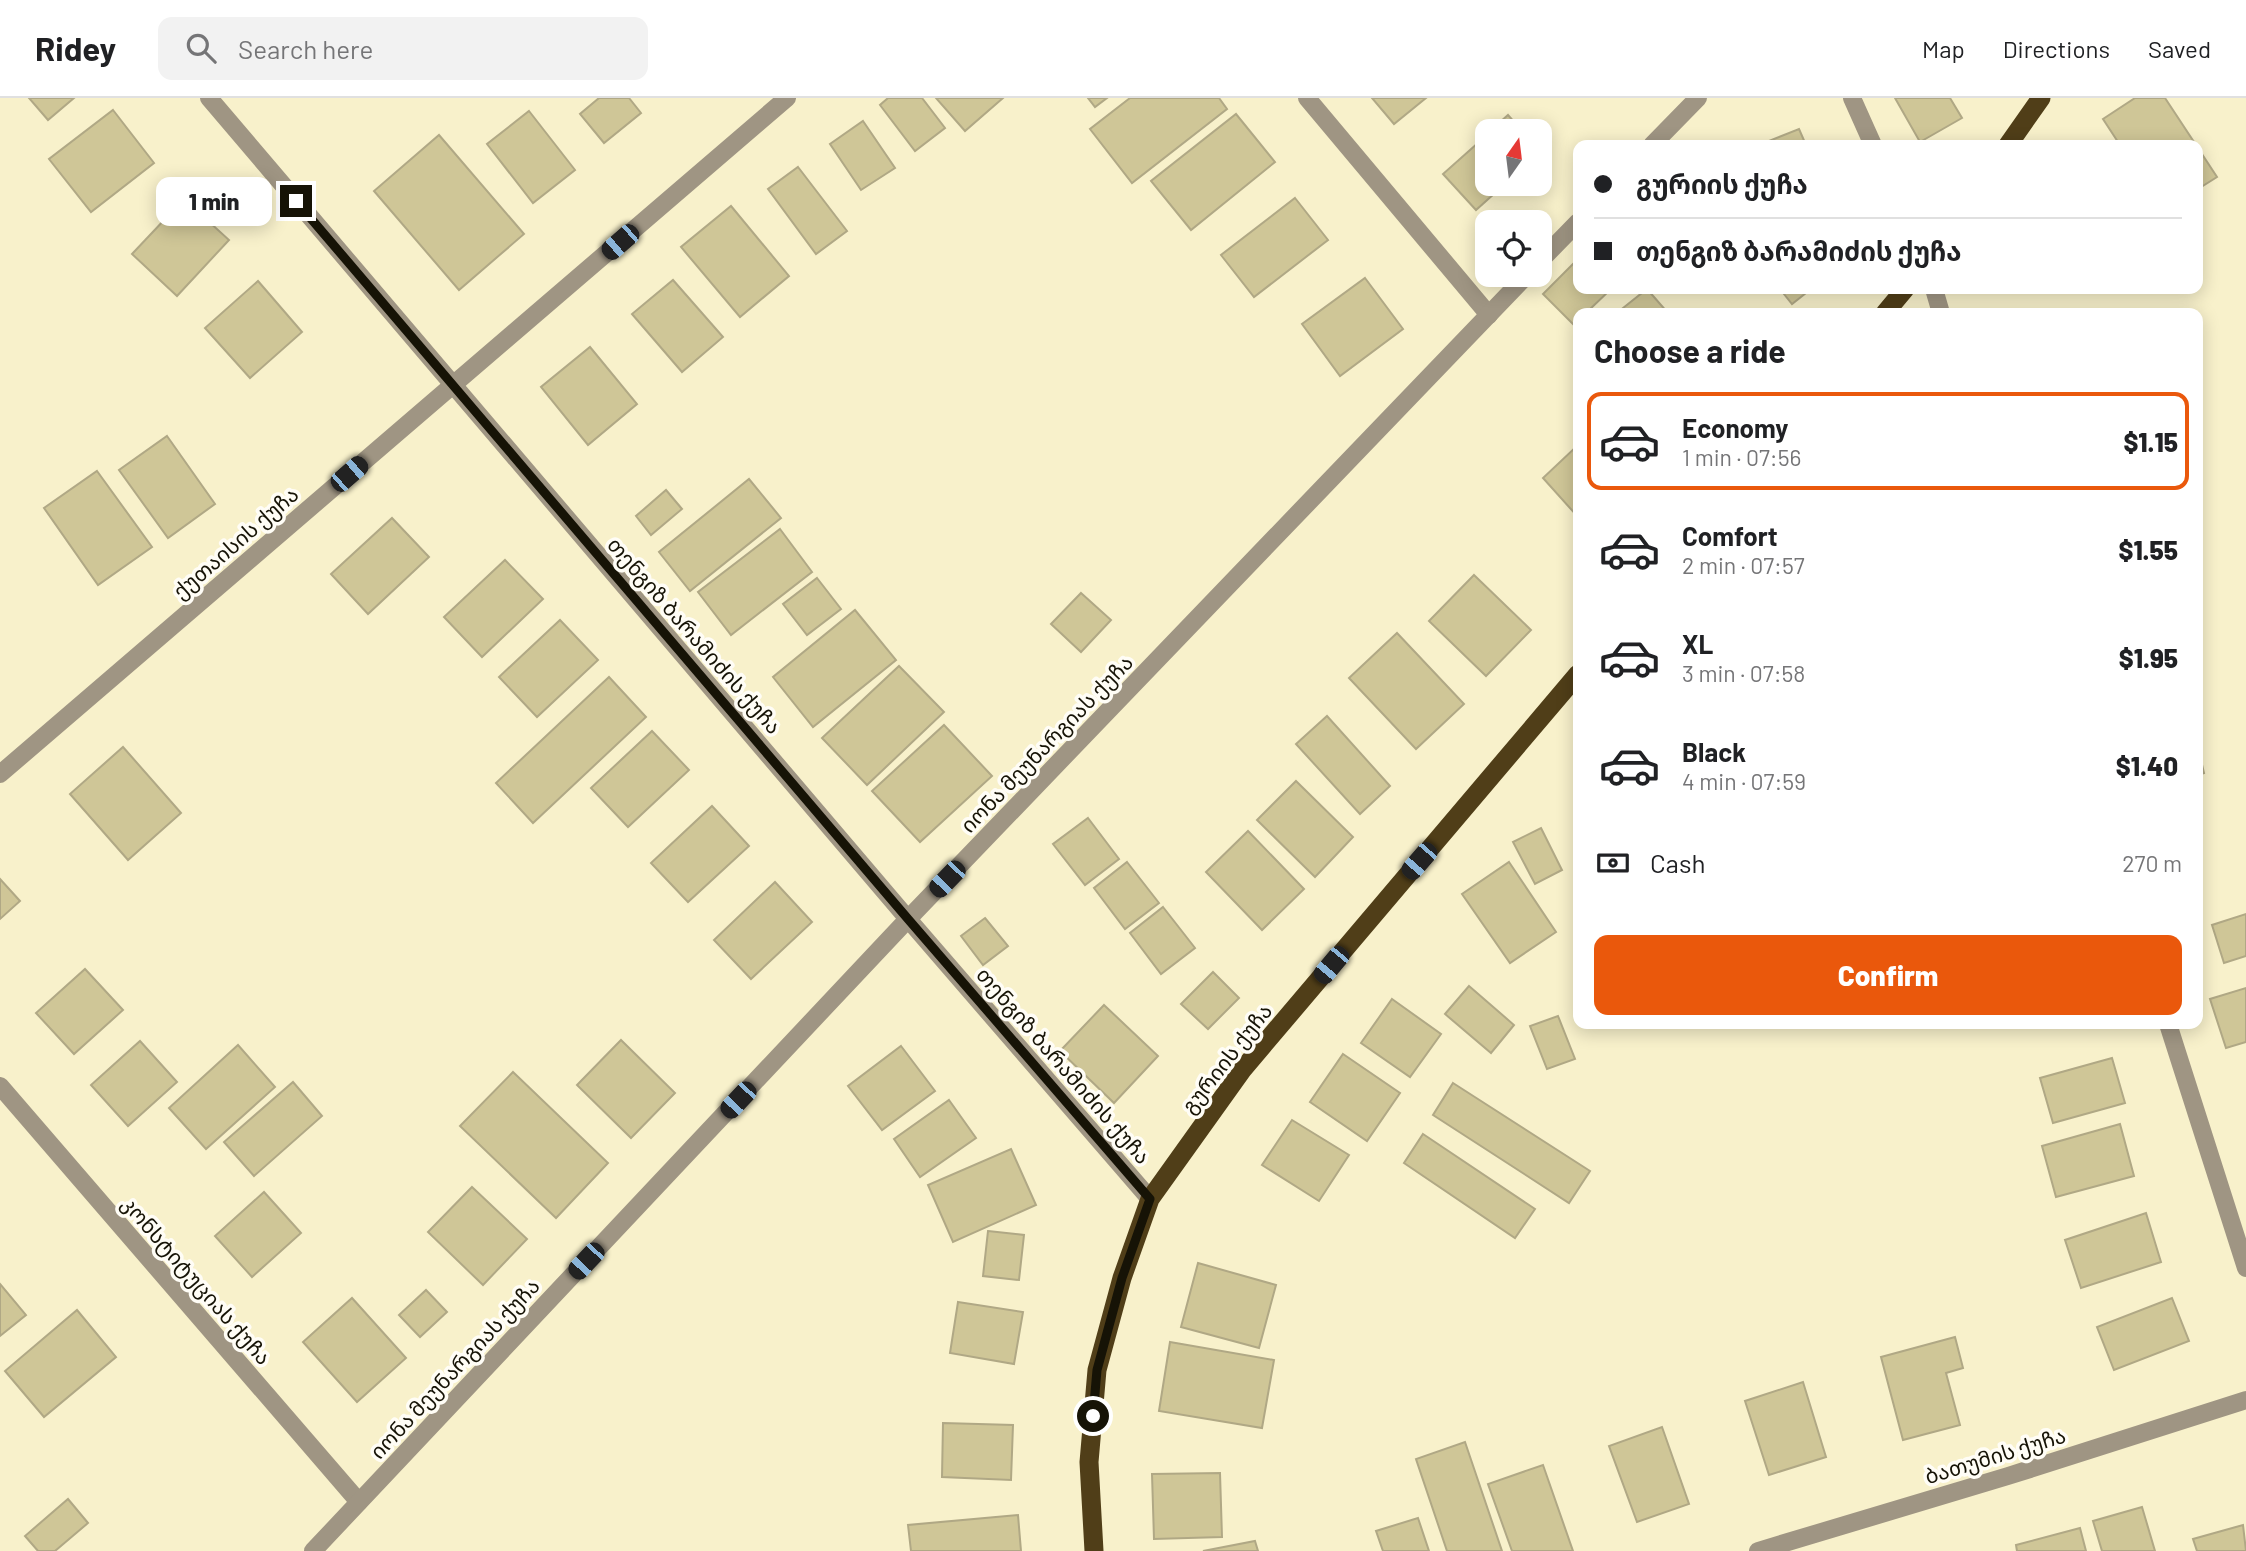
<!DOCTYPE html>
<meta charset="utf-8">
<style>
body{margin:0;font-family:Barlow,"Noto Sans Georgian",sans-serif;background:#f2f2f2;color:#202124;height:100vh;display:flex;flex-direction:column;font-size:26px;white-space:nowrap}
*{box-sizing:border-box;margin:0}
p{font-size:23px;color:#757577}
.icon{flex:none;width:38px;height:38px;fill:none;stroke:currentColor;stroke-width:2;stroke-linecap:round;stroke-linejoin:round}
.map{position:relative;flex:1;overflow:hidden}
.sheet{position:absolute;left:1573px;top:210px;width:630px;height:721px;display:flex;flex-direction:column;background:#fff;border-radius:14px;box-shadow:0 4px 18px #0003}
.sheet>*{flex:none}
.guide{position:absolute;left:1573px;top:42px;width:630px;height:154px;border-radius:14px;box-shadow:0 4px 18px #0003;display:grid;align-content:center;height:154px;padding:0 21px;background:#fff}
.needle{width:46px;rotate:14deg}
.buttons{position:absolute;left:1475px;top:21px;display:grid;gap:14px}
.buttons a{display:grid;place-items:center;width:77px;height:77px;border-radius:14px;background:#fff;box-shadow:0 4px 18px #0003;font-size:35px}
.end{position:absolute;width:32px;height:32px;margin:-16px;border:9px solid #161306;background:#fff;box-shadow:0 0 0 4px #fff}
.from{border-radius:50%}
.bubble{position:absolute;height:49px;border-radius:14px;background:#fff;box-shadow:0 4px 18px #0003;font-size:23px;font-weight:800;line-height:49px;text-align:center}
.car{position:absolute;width:21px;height:42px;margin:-21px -10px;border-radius:9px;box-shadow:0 0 5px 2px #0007;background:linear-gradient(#222 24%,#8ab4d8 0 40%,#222 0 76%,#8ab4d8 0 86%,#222 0)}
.guide b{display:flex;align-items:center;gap:24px;height:66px;font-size:26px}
.guide b+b{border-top:2px solid #e0e0e0}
.guide i{width:18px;height:18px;background:#202124}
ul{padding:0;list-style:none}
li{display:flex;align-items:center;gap:21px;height:98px;margin:0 14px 10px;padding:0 7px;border:4px solid transparent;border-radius:14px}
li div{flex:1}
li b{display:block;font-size:26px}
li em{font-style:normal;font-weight:800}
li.active{border-color:#ea580c}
li>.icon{width:63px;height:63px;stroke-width:1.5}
h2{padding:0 21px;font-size:32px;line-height:84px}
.pay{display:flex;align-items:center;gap:18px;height:77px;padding:0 21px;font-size:26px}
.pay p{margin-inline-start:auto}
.cta{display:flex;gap:14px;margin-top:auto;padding:14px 21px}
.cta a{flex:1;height:80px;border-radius:14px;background:#ea580c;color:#fff;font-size:28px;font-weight:800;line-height:80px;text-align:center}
header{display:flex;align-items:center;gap:42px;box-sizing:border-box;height:98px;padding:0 35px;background:#fff;border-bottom:2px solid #e0e0e0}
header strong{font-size:33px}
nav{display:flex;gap:38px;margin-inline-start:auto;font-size:24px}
.search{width:490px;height:63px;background:#f2f2f2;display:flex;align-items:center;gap:18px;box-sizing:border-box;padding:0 24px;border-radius:14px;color:#757577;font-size:26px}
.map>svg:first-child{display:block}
.building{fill:#cfc697;stroke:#b0a885;stroke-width:2}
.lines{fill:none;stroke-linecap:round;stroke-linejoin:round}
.minor{stroke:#9f9583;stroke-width:18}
.trunk{stroke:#503e18;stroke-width:19}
.route{stroke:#161306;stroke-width:9}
.labels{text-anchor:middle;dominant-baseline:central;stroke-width:7;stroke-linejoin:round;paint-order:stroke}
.street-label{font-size:21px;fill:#161306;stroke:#fffdf6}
</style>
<header>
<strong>Ridey</strong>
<div class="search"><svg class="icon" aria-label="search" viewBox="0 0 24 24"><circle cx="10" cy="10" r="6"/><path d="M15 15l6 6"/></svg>Search here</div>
<nav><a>Map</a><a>Directions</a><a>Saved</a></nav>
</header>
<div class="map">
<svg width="2246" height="1453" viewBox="0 0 2246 1453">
<rect width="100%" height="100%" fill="#f8f1cb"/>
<!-- building -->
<g class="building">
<path d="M29,0H74L48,22Z"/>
<path d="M599,0H629L641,15L604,45L580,16Z"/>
<path d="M888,0H922L945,30L915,53L880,7Z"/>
<path d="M936,0H1003L965,33Z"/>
<path d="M1088,0H1107L1095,9Z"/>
<path d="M1130,0H1219L1227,11L1132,85L1090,31Z"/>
<path d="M1372,0H1426L1394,26Z"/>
<path d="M1895,0H1950L1962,20L1920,44Z"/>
<path d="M2135,0H2165L2196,47H2120L2103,21Z"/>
<path d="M113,12L154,65L91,114L49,61Z"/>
<path d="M529,13L575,72L533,105L487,46Z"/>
<path d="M1236,16L1275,64L1191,132L1151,83Z"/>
<path d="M1508,17L1522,33H1490Z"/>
<path d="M863,23L895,70L861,92L830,46Z"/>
<path d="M1799,31L1806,47H1759Z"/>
<path d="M1488,36V86H1505L1476,112L1443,76Z"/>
<path d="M439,37L524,136L459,192L374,93Z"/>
<path d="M2198,50L2217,79L2198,91Z"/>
<path d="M798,69L847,133L816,156L768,91Z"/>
<path d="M1295,100L1328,142L1254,199L1221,157Z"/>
<path d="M184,101L229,142L177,198L132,156Z"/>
<path d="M731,108L789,178L740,219L681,149Z"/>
<path d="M1578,161V191H1611L1586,215H1578V223L1574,227L1543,196Z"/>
<path d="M1365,180L1403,231L1340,278L1302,226Z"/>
<path d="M673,182L723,239L682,274L632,216Z"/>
<path d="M258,183L302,234L250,280L205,230Z"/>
<path d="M1647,191L1668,215H1619L1618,214Z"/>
<path d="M1780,191H1811L1792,206Z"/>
<path d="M590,249L637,306L588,347L541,289Z"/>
<path d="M167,338L215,406L168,440L119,372Z"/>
<path d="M1578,347V419L1543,380Z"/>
<path d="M97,373L152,449L98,487L44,410Z"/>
<path d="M749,381L781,420L690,493L659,454Z"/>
<path d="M666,392L682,411L651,437L636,418Z"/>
<path d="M392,420L429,459L368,516L331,476Z"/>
<path d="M780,431L812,474L731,537L698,494Z"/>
<path d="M505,462L543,501L482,559L444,519Z"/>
<path d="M1474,477L1531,532L1486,578L1429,523Z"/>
<path d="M817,480L841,511L807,537L783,506Z"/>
<path d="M1081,495L1111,522L1081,554L1051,526Z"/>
<path d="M855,512L896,562L813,629L773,579Z"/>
<path d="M560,522L598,562L537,619L499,579Z"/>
<path d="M1397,535L1464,606L1416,651L1349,580Z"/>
<path d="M899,568L944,614L867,687L822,640Z"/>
<path d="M609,579L646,619L533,725L496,685Z"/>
<path d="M1327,618L1390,688L1360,716L1296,646Z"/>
<path d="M944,627L992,678L920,744L872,693Z"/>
<path d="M652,633L689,672L628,729L591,690Z"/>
<path d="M123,649L181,715L128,762L70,696Z"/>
<path d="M2198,650L2204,675L2198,677Z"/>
<path d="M1296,683L1353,739L1315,779L1257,722Z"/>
<path d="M712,708L749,748L688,804L651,765Z"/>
<path d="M1088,720L1119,761L1085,787L1053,746Z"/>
<path d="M1541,730L1562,772L1535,786L1513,744Z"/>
<path d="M1248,733L1304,791L1262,832L1206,774Z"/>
<path d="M1127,764L1159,805L1125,831L1094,790Z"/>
<path d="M1509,764L1556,834L1510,865L1462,796Z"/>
<path d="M0,781L20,803L0,821Z"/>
<path d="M775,784L812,824L751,881L714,842Z"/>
<path d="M1163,809L1195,850L1161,876L1130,835Z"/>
<path d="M2246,816V858L2224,865L2212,827Z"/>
<path d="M985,820L1008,848L983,867L961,838Z"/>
<path d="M85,871L123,912L74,956L36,915Z"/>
<path d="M1213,874L1239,900L1208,931L1181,906Z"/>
<path d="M1469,888L1514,927L1491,955L1445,916Z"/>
<path d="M2246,890V944L2226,950L2210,901Z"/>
<path d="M1392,901L1441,936L1410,979L1361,945Z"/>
<path d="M1104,907L1158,958L1114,1005L1060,953Z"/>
<path d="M1558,918L1575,961L1547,971L1530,928Z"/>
<path d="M621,942L675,995L631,1040L577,987Z"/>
<path d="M140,943L177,984L128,1028L91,987Z"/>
<path d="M238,947L275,989L206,1051L169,1010Z"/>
<path d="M901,948L935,993L882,1032L848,988Z"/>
<path d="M1343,956L1400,995L1367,1043L1310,1004Z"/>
<path d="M2112,960L2125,1005L2053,1025L2040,980Z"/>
<path d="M513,974L608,1065L556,1120L460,1028Z"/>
<path d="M293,984L322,1018L254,1078L224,1044Z"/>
<path d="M1453,985L1590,1073L1569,1105L1433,1017Z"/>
<path d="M949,1002L976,1040L920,1079L894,1041Z"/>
<path d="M1292,1022L1349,1057L1319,1103L1262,1067Z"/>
<path d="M2120,1026L2134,1078L2056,1099L2042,1048Z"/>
<path d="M1423,1036L1535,1111L1515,1140L1404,1065Z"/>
<path d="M1011,1051L1036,1107L953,1144L928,1087Z"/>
<path d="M472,1089L527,1141L483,1187L428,1134Z"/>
<path d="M264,1094L301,1135L252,1179L215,1138Z"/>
<path d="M2146,1115L2161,1164L2081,1190L2065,1142Z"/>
<path d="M988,1133L1024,1137L1019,1182L983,1178Z"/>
<path d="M1198,1165L1276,1187L1259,1250L1181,1229Z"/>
<path d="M0,1186L26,1217L0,1238Z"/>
<path d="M426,1192L447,1214L420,1239L399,1217Z"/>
<path d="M352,1200L406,1260L357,1304L303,1244Z"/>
<path d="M2172,1200L2189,1243L2114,1272L2097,1229Z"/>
<path d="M958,1204L1023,1214L1014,1266L950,1255Z"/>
<path d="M77,1212L116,1259L44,1319L5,1273Z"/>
<path d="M1955,1239L1963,1270L1946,1275L1960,1327L1903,1342L1881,1259Z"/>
<path d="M1170,1244L1274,1262L1262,1330L1159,1313Z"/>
<path d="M1803,1284L1826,1359L1769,1377L1745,1303Z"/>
<path d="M943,1325L1013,1327L1011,1382L942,1379Z"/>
<path d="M1662,1329L1689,1406L1637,1424L1609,1348Z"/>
<path d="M1465,1344L1502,1453H1447L1416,1361Z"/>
<path d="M1543,1367L1573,1453H1512L1488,1386Z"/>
<path d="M1220,1375L1222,1439L1154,1441L1152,1376Z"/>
<path d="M68,1401L88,1425L55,1453H38L25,1438Z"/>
<path d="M2142,1409L2155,1453H2102L2093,1423Z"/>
<path d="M1018,1417L1021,1453H911L908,1427Z"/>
<path d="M1418,1420L1429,1453H1383L1376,1433Z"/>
<path d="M2243,1427L2246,1453H2197L2193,1441Z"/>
<path d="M2080,1430L2086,1453H2017L2016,1447Z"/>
<path d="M1255,1443L1258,1453H1203Z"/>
</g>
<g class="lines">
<!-- minor -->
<g class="minor">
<path d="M209,0L908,821L1150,1101"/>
<path d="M1307,0L1489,217"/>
<path d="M1852,0L1873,47"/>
<path d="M1652,47L1698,0"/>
<path d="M1540,163L1578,124"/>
<path d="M1934,191L1941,215"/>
<path d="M0,676L787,0"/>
<path d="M2168,926L2246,1170"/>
<path d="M0,988L359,1404"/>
<path d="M313,1453L908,821L1527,177"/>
<path d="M1758,1453L2008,1378L2246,1302"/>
</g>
<!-- trunk -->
<g class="trunk">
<path d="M2008,47L2041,0"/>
<path d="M1885,215L1905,191"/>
<path d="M1094,1453L1089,1364L1097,1272L1122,1180L1150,1101L1243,971L1578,576"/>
</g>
</g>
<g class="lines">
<!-- route -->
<path class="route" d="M296,103L908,821L1150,1101L1122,1180L1097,1272L1093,1318"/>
</g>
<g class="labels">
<!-- street labels -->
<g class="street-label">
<text transform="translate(235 444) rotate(-41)">ქუთაისის ქუჩა</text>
<text transform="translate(695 537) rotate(49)">თენგიზ ბარამიძის ქუჩა</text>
<text transform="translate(1046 645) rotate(-46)">იონა მეუნარგიას ქუჩა</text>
<text transform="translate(1226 960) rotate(-52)">გურიის ქუჩა</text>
<text transform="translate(1064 967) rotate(49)">თენგიზ ბარამიძის ქუჩა</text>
<text transform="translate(197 1182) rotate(49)">კონსტიტუციას ქუჩა</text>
<text transform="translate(454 1270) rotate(-47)">იონა მეუნარგიას ქუჩა</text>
<text transform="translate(1995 1357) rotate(-17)">ბათუმის ქუჩა</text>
</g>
</g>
</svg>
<div class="buttons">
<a><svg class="needle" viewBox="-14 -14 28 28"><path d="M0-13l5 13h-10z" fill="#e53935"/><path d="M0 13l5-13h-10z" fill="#757577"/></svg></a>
<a><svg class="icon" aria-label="locate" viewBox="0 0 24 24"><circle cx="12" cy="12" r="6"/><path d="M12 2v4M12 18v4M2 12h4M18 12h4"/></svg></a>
</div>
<i class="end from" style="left:1093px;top:1318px"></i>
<i class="end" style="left:296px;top:103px"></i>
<div class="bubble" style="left:156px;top:79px;width:116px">1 min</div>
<i class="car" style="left:620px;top:144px;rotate:229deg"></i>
<i class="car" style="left:349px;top:376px;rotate:49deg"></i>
<i class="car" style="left:1419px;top:763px;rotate:221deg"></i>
<i class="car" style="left:947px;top:781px;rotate:224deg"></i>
<i class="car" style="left:1331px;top:867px;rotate:220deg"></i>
<i class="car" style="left:738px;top:1002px;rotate:223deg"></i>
<i class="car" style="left:586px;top:1163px;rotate:223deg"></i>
<div class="guide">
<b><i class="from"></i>გურიის ქუჩა</b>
<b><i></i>თენგიზ ბარამიძის ქუჩა</b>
</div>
<section class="sheet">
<h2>Choose a ride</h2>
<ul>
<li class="active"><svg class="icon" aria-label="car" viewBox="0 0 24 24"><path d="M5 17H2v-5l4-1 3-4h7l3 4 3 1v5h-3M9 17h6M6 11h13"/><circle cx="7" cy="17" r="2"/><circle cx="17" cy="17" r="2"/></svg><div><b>Economy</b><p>1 min · 07:56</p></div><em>$1.15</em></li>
<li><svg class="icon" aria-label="car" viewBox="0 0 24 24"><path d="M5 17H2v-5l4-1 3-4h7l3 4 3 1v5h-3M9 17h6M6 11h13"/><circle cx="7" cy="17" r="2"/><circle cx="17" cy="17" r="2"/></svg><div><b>Comfort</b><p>2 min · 07:57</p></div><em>$1.55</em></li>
<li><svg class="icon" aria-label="car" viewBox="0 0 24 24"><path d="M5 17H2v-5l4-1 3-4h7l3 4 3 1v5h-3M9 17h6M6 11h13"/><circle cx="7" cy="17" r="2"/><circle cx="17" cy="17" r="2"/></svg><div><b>XL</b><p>3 min · 07:58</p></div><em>$1.95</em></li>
<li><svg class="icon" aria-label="car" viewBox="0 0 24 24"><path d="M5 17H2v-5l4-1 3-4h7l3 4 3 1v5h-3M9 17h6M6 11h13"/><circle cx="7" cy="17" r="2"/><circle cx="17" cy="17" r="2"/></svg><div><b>Black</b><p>4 min · 07:59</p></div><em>$1.40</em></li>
</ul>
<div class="pay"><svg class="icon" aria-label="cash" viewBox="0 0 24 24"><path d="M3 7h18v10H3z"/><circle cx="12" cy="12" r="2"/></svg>Cash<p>270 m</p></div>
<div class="cta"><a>Confirm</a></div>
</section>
</div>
